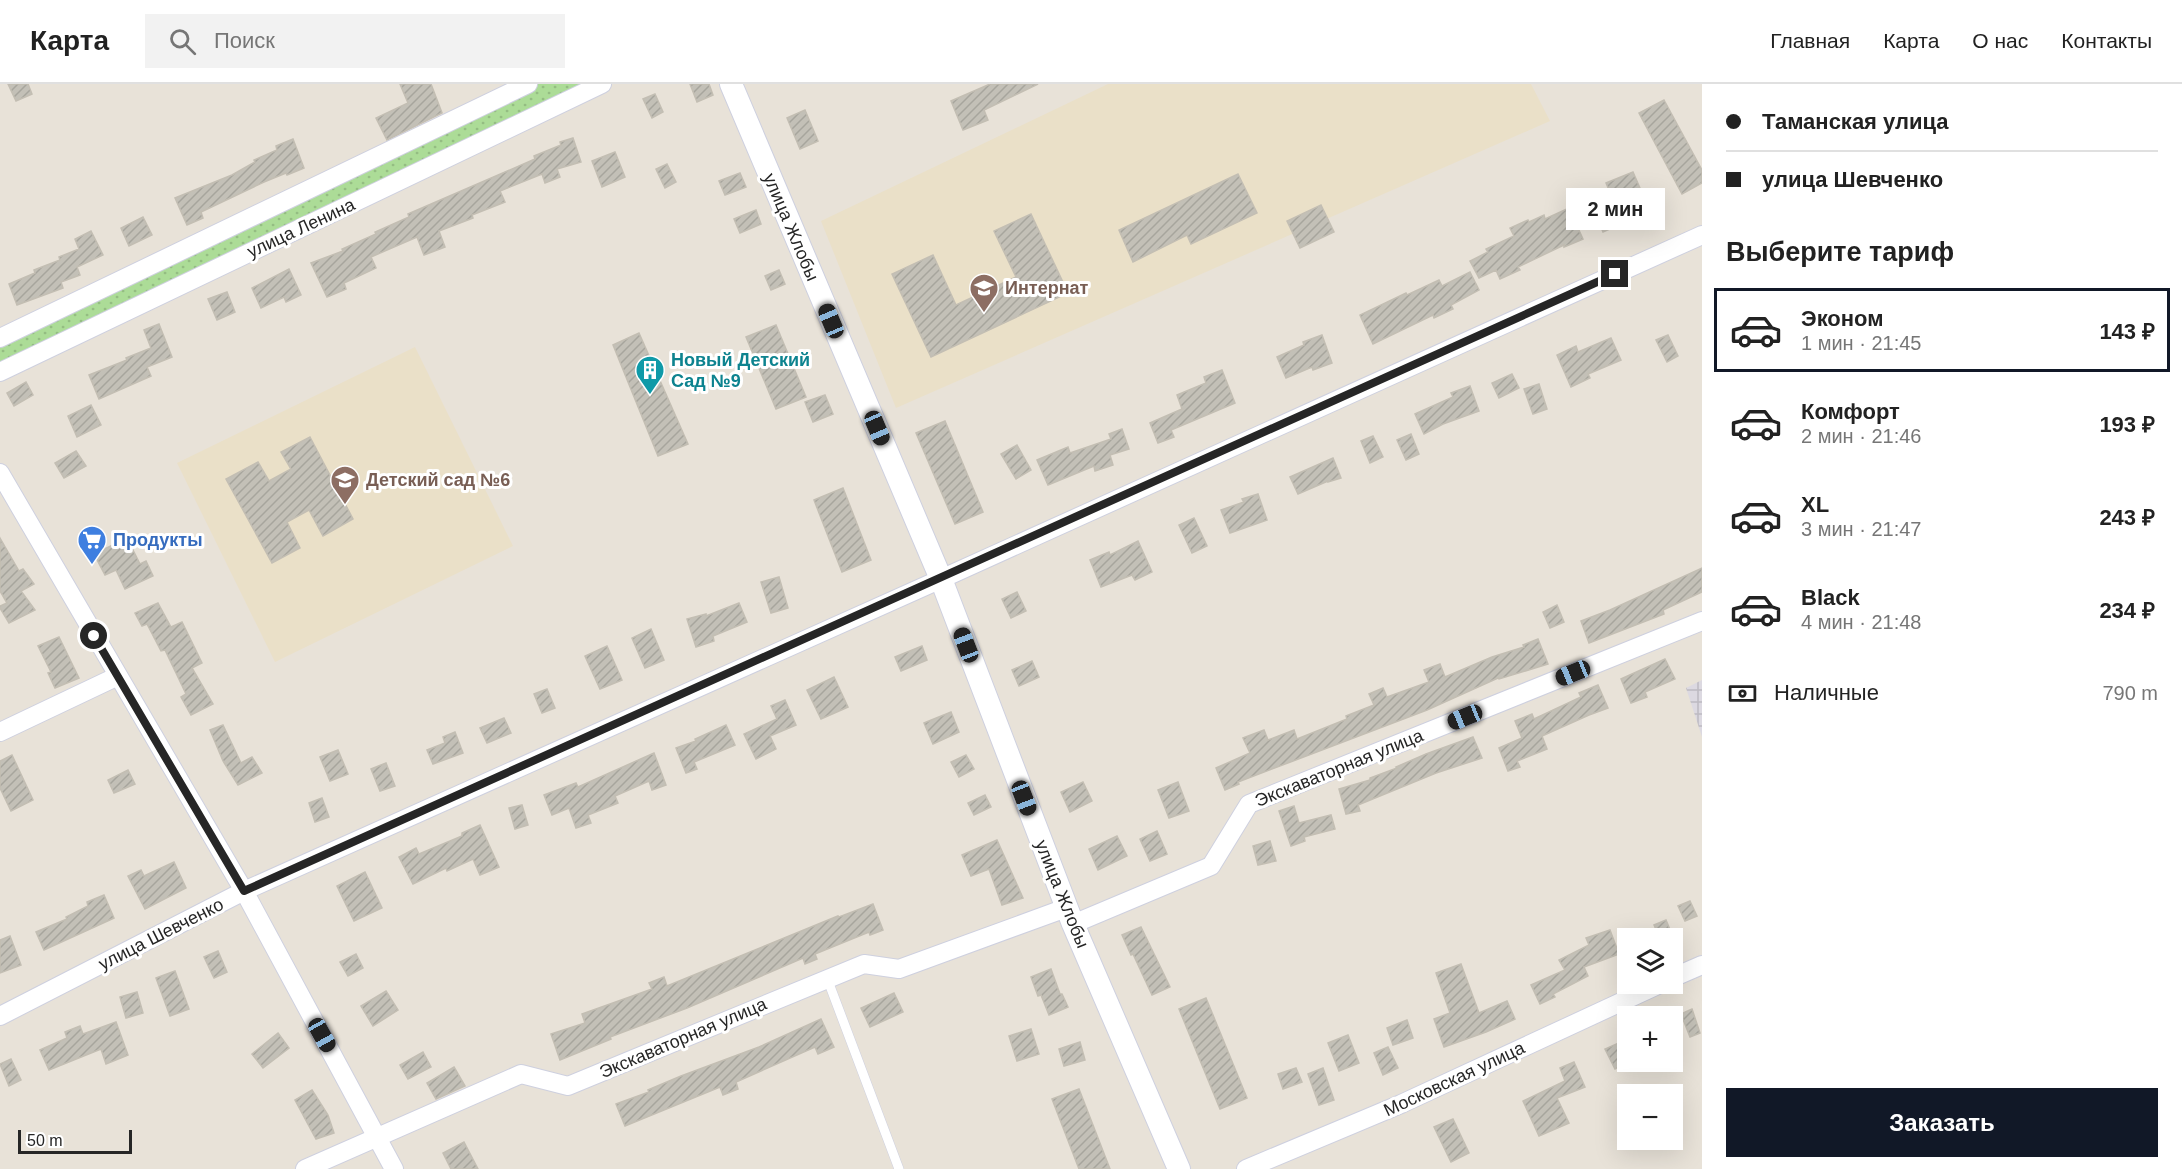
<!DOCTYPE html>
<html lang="ru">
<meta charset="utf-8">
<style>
body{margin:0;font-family:Arial,sans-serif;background:#f2f2f2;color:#222;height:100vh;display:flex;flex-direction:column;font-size:22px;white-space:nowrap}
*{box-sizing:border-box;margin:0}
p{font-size:20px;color:#767676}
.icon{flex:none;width:33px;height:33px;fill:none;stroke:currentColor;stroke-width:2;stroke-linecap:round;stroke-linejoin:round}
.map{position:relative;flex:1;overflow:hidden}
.drawer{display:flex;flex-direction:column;background:#fff;width:480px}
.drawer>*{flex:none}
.banner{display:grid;align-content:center;height:132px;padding:0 24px;background:#fff}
.fabs{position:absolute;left:1617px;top:844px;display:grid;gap:12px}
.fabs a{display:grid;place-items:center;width:66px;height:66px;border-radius:0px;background:#fff;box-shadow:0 6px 24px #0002;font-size:30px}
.scale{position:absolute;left:18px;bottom:15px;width:114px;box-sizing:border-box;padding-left:6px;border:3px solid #262626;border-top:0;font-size:16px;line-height:21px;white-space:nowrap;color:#262626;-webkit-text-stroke:4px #fff;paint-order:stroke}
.end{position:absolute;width:27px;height:27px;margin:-14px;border:8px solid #262626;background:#fff;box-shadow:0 0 0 3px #fff}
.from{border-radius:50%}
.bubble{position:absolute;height:42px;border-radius:0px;background:#fff;box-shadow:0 6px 24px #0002;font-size:20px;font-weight:600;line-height:42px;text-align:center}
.car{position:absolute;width:18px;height:36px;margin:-18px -9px;border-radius:8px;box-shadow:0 0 4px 2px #0007;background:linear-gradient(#222 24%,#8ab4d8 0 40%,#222 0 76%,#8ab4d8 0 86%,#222 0)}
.banner b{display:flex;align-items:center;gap:21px;height:57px;font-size:22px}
.banner b+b{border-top:2px solid #e0e0e0}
.banner i{width:15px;height:15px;background:#222}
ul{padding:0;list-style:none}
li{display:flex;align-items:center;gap:18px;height:84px;margin:0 12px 9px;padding:0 12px;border:3px solid transparent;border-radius:0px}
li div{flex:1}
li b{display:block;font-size:22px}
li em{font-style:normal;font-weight:600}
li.current{border-color:#111827}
li>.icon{width:54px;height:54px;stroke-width:1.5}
h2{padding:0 24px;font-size:27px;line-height:72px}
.pay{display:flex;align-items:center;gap:15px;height:66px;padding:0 24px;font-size:22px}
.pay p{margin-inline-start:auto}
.cta{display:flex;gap:12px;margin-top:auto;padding:12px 24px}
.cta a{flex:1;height:69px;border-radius:0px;background:#111827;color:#fff;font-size:24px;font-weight:600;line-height:69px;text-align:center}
header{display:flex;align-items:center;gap:36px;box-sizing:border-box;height:84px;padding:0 30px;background:#fff;border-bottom:2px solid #e0e0e0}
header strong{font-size:28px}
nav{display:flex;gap:33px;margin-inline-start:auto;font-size:21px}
.search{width:420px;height:54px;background:#f2f2f2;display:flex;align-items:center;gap:15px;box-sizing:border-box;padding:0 21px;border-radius:0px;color:#767676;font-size:22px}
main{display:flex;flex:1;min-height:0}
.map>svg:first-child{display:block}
.industrial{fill:url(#industrial-grid)}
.education{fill:#eae0c8}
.grass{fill:url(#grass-dots)}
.building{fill:url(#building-hatch);stroke:#c3beb3;stroke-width:1.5}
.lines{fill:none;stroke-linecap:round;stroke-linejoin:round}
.service-casing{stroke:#ced0df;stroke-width:10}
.minor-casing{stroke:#ced0df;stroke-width:20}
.tertiary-casing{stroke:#ced0df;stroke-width:24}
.service{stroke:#fff;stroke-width:9}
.minor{stroke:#fff;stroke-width:18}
.tertiary{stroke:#fff;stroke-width:22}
.route{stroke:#262626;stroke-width:8}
.labels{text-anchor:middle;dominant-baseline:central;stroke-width:6;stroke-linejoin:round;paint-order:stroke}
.street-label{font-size:18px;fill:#262626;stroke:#fff}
.education-label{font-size:18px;font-weight:bold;fill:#785e54;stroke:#fff;text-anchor:start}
.culture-label{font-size:18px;font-weight:bold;fill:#0d838f;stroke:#fff;text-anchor:start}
.shop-label{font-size:18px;font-weight:bold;fill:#366cbe;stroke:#fff;text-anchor:start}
</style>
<header>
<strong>Карта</strong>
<div class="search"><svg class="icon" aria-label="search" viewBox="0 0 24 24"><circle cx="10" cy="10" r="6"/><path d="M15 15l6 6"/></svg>Поиск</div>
<nav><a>Главная</a><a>Карта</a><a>О нас</a><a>Контакты</a></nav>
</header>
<main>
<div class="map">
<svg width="1702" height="1085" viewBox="0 0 1702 1085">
<defs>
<pattern id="industrial-grid" width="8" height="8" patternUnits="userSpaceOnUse" patternTransform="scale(1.5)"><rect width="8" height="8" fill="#dcd9e1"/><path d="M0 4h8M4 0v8" fill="none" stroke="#bdbac1"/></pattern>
<pattern id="grass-dots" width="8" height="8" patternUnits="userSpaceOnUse" patternTransform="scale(1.5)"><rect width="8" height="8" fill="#acdc97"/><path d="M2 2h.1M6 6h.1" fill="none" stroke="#94bd82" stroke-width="1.8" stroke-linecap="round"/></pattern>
<pattern id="building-hatch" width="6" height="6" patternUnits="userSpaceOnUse" patternTransform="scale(1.5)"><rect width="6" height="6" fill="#c3c0b7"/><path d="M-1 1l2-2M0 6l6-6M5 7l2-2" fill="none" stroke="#a7a59d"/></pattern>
</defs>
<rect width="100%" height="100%" fill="#e8e2d8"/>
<!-- industrial -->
<path class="industrial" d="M1702,596V653L1686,604Z"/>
<!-- education -->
<g class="education">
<path d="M1108,0H1531L1550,37L896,324L821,137Z"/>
<path d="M415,263L513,462L275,578L177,379Z"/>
</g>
<!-- grass -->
<path class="grass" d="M533,0H611L0,284V257Z"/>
<!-- building -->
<g class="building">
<path d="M8,0H28L32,10L16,17Z"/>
<path d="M400,0H431L442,29L387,56L376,34L408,19Z"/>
<path d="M690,0H709L713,11L697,18Z"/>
<path d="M990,0H1038L984,26L988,36L963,46L951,17Z"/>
<path d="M655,10L663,28L652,34L643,15Z"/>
<path d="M1664,16L1702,86V99L1682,110L1639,29Z"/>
<path d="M805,26L818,57L800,65L787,34Z"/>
<path d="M573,54L581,78L557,85L560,93L545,99L542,90L500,107L505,118L472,131L473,134L439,147L445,163L424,171L417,153L371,173L376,184L344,199L346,205L327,213L311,179L343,167L342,165L376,150L375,148L409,133L408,130L535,75L534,72L561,61L560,58Z"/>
<path d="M293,55L304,84L287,91L286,89L264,98L201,128L203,134L187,141L175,114L232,91L255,78L254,76L277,66L276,62Z"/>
<path d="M615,68L625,93L602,103L592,77Z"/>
<path d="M667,80L676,98L665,104L656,85Z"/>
<path d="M1633,88L1650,127L1603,148L1589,114L1609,106L1606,99Z"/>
<path d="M740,89L746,103L725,111L719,97Z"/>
<path d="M1238,90L1257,129L1191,160L1187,151L1133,178L1119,146Z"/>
<path d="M1321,121L1334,148L1300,164L1287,137Z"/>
<path d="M1569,124L1583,155L1564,163V161L1518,183L1520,186L1500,195L1496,186L1479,194L1470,177L1488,168L1486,165L1514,152L1510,144L1528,136L1529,138L1544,131L1545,135Z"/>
<path d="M756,126L761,140L740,149L734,135Z"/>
<path d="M1031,130L1068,209L931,273L892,190L933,171L956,221L1016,193L994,147Z"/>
<path d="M143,133L152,151L129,162L121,144Z"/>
<path d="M91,147L103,171L77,183L80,191L61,198L63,204L17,221L9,200L35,189L34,186L60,176L59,173L79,165L75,155Z"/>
<path d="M289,185L301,211L286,218L284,213L261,224L252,204Z"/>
<path d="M779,186L785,200L771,206L765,192Z"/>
<path d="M1470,188L1479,206L1451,221L1453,225L1434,234L1433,231L1373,260L1360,231L1406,209L1407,211L1439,196L1442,202Z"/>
<path d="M227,208L235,228L217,236L208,215Z"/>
<path d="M159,240L172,273L147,283L151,292L99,315L89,291L127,276L126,274L151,264L144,246Z"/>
<path d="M776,241L806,313L776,325L746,253Z"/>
<path d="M639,249L688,360L658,372L613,261Z"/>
<path d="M1322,251L1332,279L1313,286L1312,283L1286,294L1277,273L1304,261L1303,258Z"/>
<path d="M1668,251L1678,272L1667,278L1656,256Z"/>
<path d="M1611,254L1621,276L1588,290L1590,294L1571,303L1557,271L1576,262L1578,268Z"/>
<path d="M1222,286L1235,319L1171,346L1174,353L1158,359L1150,339L1182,325L1177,311L1206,299L1204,293Z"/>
<path d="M1512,290L1519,304L1499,314L1492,299Z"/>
<path d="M26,298L33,311L14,322L7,309Z"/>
<path d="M1539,300L1547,325L1533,330L1524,305Z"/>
<path d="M1470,302L1479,327L1443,340L1424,350L1415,330L1453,313L1451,309Z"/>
<path d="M825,311L833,330L813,338L805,318Z"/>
<path d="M91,321L101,341L77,353L68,332Z"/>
<path d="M945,337L983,428L955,440L916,349Z"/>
<path d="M1122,345L1129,365L1110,371L1113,381L1095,387L1094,382L1048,401L1037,376L1068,363L1070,369L1111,355L1109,350Z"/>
<path d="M1411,350L1419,370L1406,376L1397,356Z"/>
<path d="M1373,352L1383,373L1370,379L1361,357Z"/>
<path d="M310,353L353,435L323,452L309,426L287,438L300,464L272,479L226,395L258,378L269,397L291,385L281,368Z"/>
<path d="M1017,361L1031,386L1016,395L1001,370Z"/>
<path d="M76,367L86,382L64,394L55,379Z"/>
<path d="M1333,374L1341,394L1328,398V397L1298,410L1290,393Z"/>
<path d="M843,404L871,476L842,488L814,416Z"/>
<path d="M1258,410L1267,436L1230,449L1221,426L1244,418L1242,415Z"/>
<path d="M1194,434L1207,462L1192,469L1179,441Z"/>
<path d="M0,454L19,487L23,485L34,500L21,507L35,526L9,539L0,524V522L7,519L0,507Z"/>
<path d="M127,454L140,480L146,477L153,492L125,505L116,486L105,491L94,470Z"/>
<path d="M1138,457L1152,488L1135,496L1132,491L1101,503L1090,476L1109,468L1110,471Z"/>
<path d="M1702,484V508L1663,526L1664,530L1589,559L1581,537L1610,526Z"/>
<path d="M779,493L788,524L771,529L761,498Z"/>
<path d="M1017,508L1026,527L1011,534L1002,515Z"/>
<path d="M158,519L171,543L182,538L202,579L192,584L213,620L191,631L181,613L186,610L165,566L161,567L147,540L142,542L135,529Z"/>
<path d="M739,519L747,538L713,552L714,557L696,563L687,535L706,530V532Z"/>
<path d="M1557,521L1564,538L1550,544L1543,528Z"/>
<path d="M651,545L664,576L645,584L632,554Z"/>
<path d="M59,553L79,594L55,604L48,589L51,588L38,562Z"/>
<path d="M1538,555L1548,580L1499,595L1498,594L1427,626L1238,698L1239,700L1225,706L1216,684L1250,669L1243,654L1264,646L1268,656L1294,646L1297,655L1347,635L1346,632L1374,621L1369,610L1383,604L1387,613L1429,598L1424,586L1440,580L1445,593L1492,573L1524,563L1523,561Z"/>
<path d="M607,562L622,596L600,605L585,572Z"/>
<path d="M922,562L927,576L901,587L895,573Z"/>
<path d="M1665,575L1675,595L1645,608L1647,613L1631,619L1621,595Z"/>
<path d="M1032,577L1039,593L1019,602L1012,586Z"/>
<path d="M834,593L848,623L821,635L807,606Z"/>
<path d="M1598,601L1608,624L1589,631L1542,652L1547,665L1517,677L1520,683L1508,687L1499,664L1522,654L1515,637L1532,630L1534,635L1581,613L1579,609Z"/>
<path d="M547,605L555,624L542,629L534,610Z"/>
<path d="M785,616L796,641L770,652L776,665L756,675L744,650L777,635L771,622Z"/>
<path d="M951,628L959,648L933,660L924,639Z"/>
<path d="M504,634L511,649L487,659L480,644Z"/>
<path d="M223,641L241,679L252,673L262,689L238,701L223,677L210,646Z"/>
<path d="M726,641L735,661L694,678L697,685L686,689L676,664L696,657L695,655Z"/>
<path d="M455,648L463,669L433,680L427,666L445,659L443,653Z"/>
<path d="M1473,653L1482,674L1436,689L1358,721L1360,727L1346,730L1339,705L1370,696V694L1397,684L1396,683L1426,670Z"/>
<path d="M338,666L348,690L330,697L320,673Z"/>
<path d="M654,669L666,701L652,706L649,697L615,712L618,719L588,731L591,739L576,744L569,724L552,731L544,711L576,699L578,703Z"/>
<path d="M12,671L33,716L11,727L0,704V677Z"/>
<path d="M966,671L974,685L959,693L951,678Z"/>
<path d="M386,679L395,702L380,707L371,685Z"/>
<path d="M128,686L135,700L114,709L108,696Z"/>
<path d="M1083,698L1092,717L1070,728L1061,708Z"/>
<path d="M1178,698L1189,727L1169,734L1158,706Z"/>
<path d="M985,711L991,723L974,731L968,719Z"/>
<path d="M322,714L329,733L315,738L309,719Z"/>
<path d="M522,721L528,741L515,745L509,724Z"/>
<path d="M1294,722L1299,739L1331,731L1335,745L1304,753L1305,757L1291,762L1279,727Z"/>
<path d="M480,741L499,783L480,791L473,775L447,787L446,784L413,800L399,773L416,764L419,770L462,752V749Z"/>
<path d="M1157,747L1167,770L1150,777L1140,755Z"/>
<path d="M1117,752L1127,772L1098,786L1089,765Z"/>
<path d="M997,756L1023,814L1002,821L989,785L971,792L962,771Z"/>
<path d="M1270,757L1276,777L1258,781L1253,762Z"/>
<path d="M174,778L186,804L145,825L128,792L141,786L144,792Z"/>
<path d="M365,788L382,824L354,837L337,802Z"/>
<path d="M104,811L114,834L44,866L36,848L67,835L66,833L88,822L87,818Z"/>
<path d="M1690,817L1697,832L1685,837L1678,822Z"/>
<path d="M873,820L883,846L870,851L869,848L815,870L817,875L805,880L803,874L687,924L610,953L611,955L560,976L551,950L585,939L582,930L652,905L649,899L664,893L667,902L838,832L839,833Z"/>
<path d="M1666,836L1674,855H1660L1654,841Z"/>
<path d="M1141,843L1170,903L1152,911L1133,870L1131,871L1122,851Z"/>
<path d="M1610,846L1619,870L1584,883L1588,892L1553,910L1555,913L1540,920L1531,901L1565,886L1559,876L1589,861L1586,854Z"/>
<path d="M10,852L21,881L0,889V856Z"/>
<path d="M218,867L227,888L214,894L204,873Z"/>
<path d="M356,870L363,884L348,892L340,878Z"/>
<path d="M1461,880L1479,929L1507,917L1515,935L1486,948L1444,963L1434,935L1450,929L1436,889Z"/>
<path d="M1051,885L1060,910H1062L1068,923L1049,931L1041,911L1038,912L1031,893Z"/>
<path d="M175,887L189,925L170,932L156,894Z"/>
<path d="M386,907L398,926L373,942L361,922Z"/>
<path d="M137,908L143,929L126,934L120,913Z"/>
<path d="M894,909L903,928L870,943L861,924Z"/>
<path d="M1206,914L1247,1014L1220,1025L1179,925Z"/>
<path d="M1692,925L1700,949L1690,953L1681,930Z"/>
<path d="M821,935L834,963L818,970L815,963L736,998L738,1005L723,1011L720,1003L625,1042L616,1020L649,1008L648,1006L681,992L759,963Z"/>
<path d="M1407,936L1413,954L1393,961L1387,944Z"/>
<path d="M116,938L128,971L106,980L101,965L49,986L40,966L67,954L65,948L80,942L83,950Z"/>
<path d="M1031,945L1039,970L1017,977L1009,952Z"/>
<path d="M278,949L289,964L263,984L252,970Z"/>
<path d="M1348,951L1359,979L1339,987L1328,959Z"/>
<path d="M1080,958L1085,976L1064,982L1059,965Z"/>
<path d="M1621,958L1628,972V978H1630L1615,985L1605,965Z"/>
<path d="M1388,963L1398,984L1383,991L1374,969Z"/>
<path d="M423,968L431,983L408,995L400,981Z"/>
<path d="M11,975L21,996L9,1002L0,980Z"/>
<path d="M1574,978L1585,1003L1557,1014L1569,1039L1539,1052L1523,1017L1565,997L1560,984Z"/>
<path d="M454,983L465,1002L436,1015L427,999Z"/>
<path d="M1296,984L1302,998L1283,1005L1278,990Z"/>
<path d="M1323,984L1334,1016L1319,1021L1308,990Z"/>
<path d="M1079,1005L1110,1085H1079L1052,1015Z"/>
<path d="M312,1006L328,1031L334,1049L316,1055L295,1016Z"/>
<path d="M1453,1035L1469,1069L1451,1078L1434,1043Z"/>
<path d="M464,1058L478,1085H451L443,1069Z"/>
</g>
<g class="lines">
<!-- service casing -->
<g class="service-casing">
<path id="service" d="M827,894L899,1085"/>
</g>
<!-- minor casing -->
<g class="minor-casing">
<g id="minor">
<path d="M0,254L528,0"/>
<path d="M0,288L602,0"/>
<path d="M0,389L244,807L394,1085"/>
<path d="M0,648L118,592"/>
<path d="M1073,840L1211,782L1249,720L1702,537"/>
<path d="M1672,894L1702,881"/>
<path d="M0,932L244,807L941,495L1702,151"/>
<path d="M305,1085L521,990L568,1002L864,880L899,885L1066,824"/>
<path d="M1246,1085L1401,1020L1660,900"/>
</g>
</g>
<!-- tertiary casing -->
<g class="tertiary-casing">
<path id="tertiary" d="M731,0L941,495L1073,840L1179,1085"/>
</g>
<!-- service -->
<use href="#service" class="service"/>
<!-- minor -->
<use href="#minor" class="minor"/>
<!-- tertiary -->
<use href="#tertiary" class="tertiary"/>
</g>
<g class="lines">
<!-- route -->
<path class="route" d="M94,552L244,807L1615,190"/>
</g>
<!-- icons -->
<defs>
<g id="school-pin" transform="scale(1.5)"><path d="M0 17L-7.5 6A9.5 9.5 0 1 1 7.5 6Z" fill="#8d6e63" stroke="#fff"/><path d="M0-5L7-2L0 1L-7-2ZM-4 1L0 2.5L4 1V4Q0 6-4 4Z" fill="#fff"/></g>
<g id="building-pin" transform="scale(1.5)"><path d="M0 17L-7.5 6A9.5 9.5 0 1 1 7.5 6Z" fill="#0f9aa8" stroke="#fff"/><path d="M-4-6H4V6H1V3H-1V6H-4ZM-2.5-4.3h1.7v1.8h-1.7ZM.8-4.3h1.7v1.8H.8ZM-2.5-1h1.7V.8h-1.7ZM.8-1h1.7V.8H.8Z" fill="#fff"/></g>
<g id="supermarket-pin" transform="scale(1.5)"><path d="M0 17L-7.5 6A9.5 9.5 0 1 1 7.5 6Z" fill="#3f7fe0" stroke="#fff"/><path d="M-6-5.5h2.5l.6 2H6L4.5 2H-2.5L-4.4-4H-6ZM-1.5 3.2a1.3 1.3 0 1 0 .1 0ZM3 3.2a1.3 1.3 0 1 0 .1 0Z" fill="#fff"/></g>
</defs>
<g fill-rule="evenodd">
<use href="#school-pin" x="984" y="204"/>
<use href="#building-pin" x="650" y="286"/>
<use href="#school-pin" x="345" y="396"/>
<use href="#supermarket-pin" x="92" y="456"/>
</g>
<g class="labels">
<!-- street labels -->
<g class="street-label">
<text transform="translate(791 143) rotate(67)">улица Жлобы</text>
<text transform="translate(301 144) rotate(-25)">улица Ленина</text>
<text transform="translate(1339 684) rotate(-22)">Экскаваторная улица</text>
<text transform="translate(1062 810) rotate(68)">улица Жлобы</text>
<text transform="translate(161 850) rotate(-27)">улица Шевченко</text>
<text transform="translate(683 954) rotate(-23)">Экскаваторная улица</text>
<text transform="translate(1454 995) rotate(-25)">Московская улица</text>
</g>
<!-- education labels -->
<g class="education-label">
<text x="1005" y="204">Интернат</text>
<text x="366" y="396">Детский сад №6</text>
</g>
<!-- culture labels -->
<g class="culture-label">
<text x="671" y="276">Новый Детский<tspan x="671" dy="21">Сад №9</tspan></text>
</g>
<!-- shop labels -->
<g class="shop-label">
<text x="113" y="456">Продукты</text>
</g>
</g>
</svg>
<div class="fabs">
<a><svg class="icon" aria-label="layers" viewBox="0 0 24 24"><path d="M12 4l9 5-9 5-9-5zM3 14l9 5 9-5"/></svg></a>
<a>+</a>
<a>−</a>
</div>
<div class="scale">50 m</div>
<i class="end from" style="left:94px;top:552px"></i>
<i class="end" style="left:1615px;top:190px"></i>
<div class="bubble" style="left:1566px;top:104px;width:99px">2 мин</div>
<i class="car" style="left:831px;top:237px;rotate:337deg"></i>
<i class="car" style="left:877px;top:344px;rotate:157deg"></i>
<i class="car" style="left:966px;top:561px;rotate:339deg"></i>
<i class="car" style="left:1573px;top:589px;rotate:248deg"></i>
<i class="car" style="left:1465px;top:633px;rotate:248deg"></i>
<i class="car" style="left:1024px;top:714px;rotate:159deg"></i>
<i class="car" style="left:322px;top:951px;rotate:151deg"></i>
</div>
<section class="drawer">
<div class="banner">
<b><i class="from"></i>Таманская улица</b>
<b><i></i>улица Шевченко</b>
</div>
<h2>Выберите тариф</h2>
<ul>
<li class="current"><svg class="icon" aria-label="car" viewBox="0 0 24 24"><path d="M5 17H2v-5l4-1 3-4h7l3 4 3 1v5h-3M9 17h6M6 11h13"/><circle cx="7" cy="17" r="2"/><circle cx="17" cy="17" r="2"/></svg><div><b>Эконом</b><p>1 мин · 21:45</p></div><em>143 ₽</em></li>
<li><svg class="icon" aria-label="car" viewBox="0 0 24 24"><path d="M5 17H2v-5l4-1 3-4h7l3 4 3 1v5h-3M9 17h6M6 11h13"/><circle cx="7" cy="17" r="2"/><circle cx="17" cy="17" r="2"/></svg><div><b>Комфорт</b><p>2 мин · 21:46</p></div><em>193 ₽</em></li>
<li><svg class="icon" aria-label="car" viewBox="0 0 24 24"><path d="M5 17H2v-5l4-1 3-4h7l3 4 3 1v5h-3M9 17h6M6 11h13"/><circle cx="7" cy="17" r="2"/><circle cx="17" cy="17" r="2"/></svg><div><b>XL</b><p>3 мин · 21:47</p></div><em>243 ₽</em></li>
<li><svg class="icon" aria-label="car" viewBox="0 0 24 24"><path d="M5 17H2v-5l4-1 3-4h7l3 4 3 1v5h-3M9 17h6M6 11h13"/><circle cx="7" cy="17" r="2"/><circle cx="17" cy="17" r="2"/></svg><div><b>Black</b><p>4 мин · 21:48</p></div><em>234 ₽</em></li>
</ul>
<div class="pay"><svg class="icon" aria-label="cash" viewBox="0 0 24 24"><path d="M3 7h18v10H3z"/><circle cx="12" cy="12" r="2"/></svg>Наличные<p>790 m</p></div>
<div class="cta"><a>Заказать</a></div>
</section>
</main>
